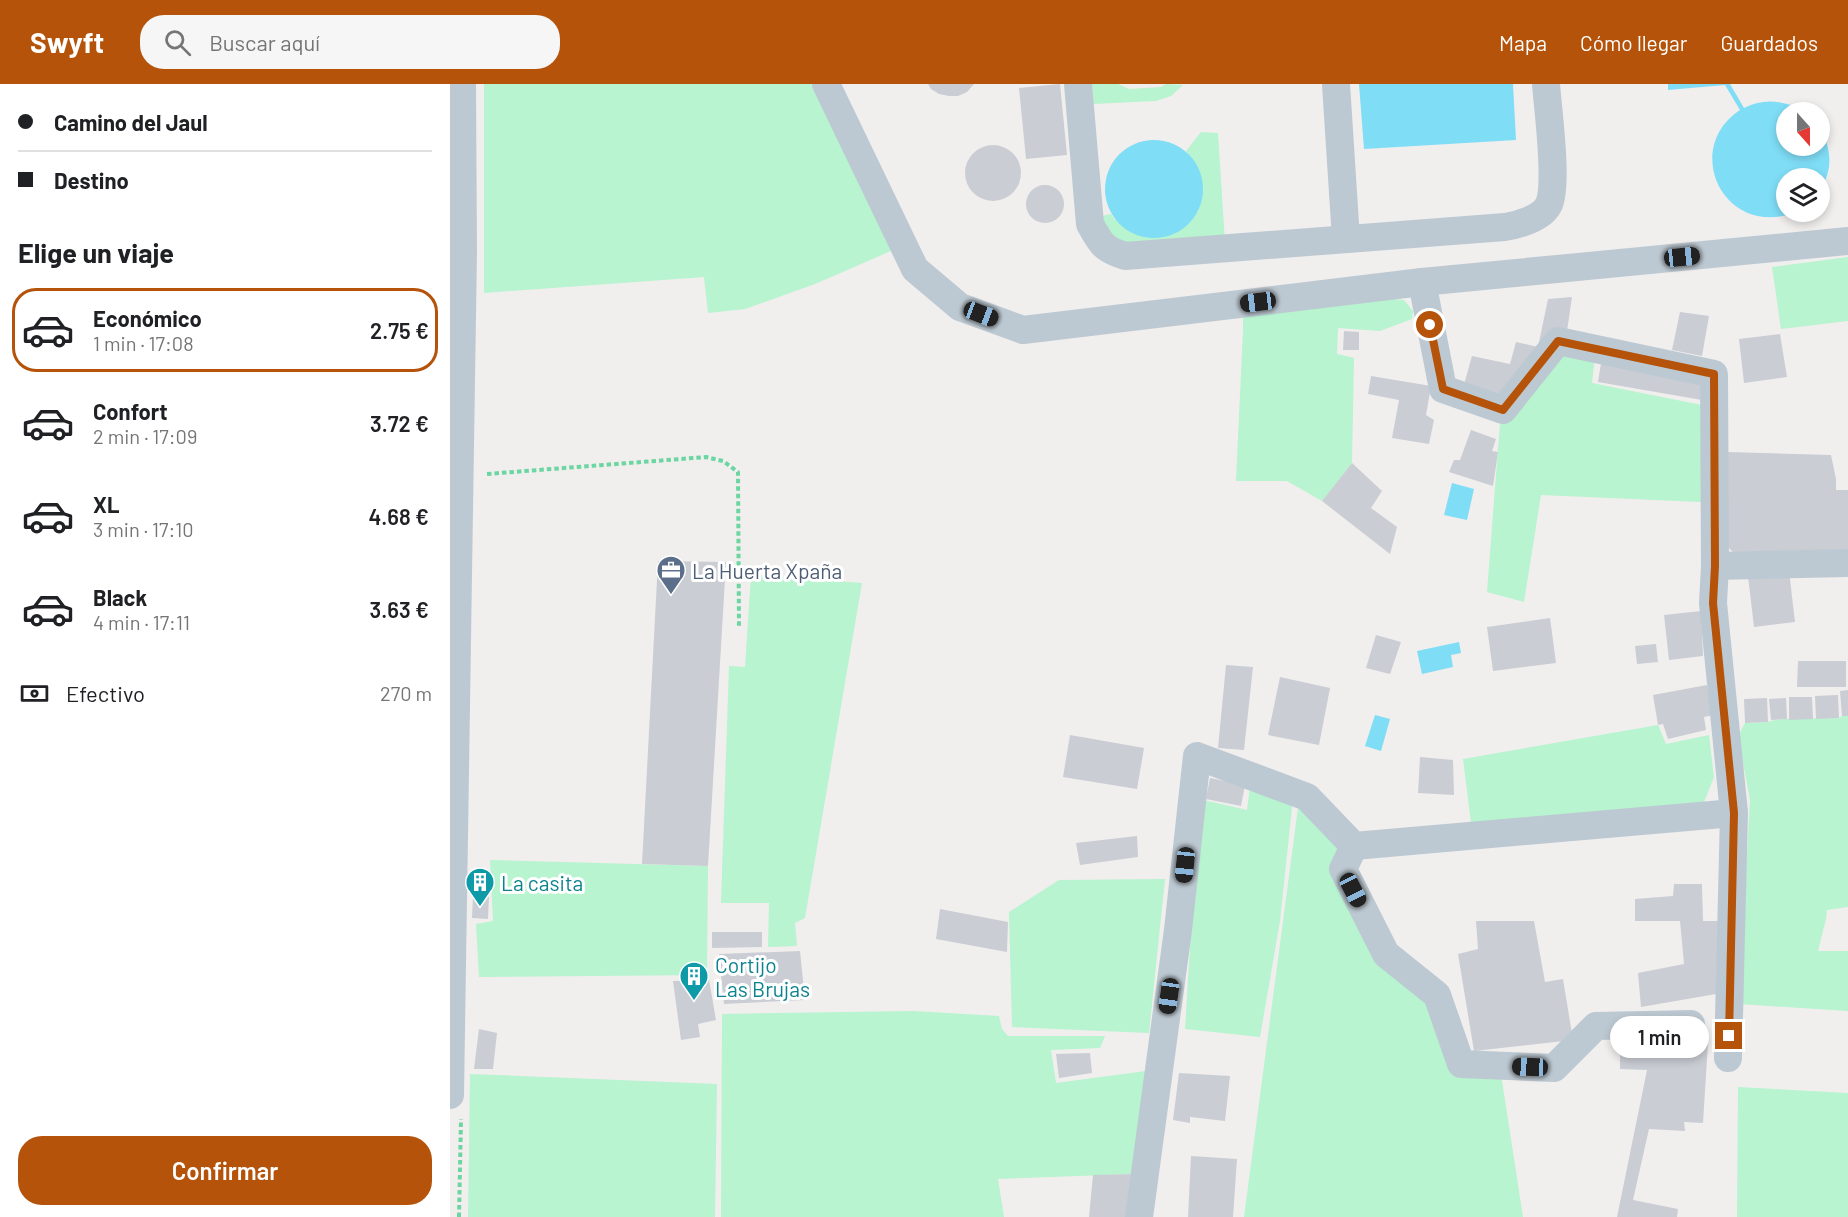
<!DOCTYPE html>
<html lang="es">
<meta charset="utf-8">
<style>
body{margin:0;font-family:Barlow,sans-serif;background:#f6f6f6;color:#202124;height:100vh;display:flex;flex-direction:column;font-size:22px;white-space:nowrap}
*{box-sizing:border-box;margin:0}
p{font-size:20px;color:#757577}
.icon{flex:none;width:33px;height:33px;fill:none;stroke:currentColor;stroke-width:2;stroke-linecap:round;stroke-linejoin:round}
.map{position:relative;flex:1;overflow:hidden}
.sheet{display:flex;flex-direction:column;background:#fff;width:450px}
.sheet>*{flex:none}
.guide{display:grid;align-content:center;height:132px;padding:0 18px;background:#fff}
.needle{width:39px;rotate:159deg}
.controls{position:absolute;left:1326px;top:18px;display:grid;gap:12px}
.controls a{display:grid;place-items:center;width:54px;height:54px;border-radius:50%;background:#fff;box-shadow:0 3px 9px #0003;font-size:30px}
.end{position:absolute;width:27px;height:27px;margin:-14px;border:8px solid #b45309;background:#fff;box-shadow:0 0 0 3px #fff}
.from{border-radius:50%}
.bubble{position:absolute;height:42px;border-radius:21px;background:#fff;box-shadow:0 3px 9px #0003;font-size:20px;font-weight:600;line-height:42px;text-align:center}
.car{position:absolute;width:18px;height:36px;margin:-18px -9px;border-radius:8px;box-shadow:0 0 4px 2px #0007;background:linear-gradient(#222 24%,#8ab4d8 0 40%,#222 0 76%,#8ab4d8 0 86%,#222 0)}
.guide b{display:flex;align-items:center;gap:21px;height:57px;font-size:22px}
.guide b+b{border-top:2px solid #e0e0e0}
.guide i{width:15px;height:15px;background:#202124}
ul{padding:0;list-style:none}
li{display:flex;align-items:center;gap:18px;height:84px;margin:0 12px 9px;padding:0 6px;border:3px solid transparent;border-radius:24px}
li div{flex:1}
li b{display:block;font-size:22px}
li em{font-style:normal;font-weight:600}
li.selected{border-color:#b45309}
li>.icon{width:54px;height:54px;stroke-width:1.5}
h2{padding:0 18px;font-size:27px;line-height:72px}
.pay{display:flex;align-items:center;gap:15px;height:66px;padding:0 18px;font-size:22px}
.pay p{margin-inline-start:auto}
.button{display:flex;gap:12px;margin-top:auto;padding:12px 18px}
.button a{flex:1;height:69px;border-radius:24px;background:#b45309;color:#fff;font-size:24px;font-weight:600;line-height:69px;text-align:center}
header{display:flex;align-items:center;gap:36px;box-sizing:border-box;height:84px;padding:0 30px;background:#b45309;color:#fff}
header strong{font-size:28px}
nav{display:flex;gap:33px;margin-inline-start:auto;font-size:21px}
.search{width:420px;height:54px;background:#f6f6f6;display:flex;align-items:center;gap:15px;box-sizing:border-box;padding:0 21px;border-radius:24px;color:#757577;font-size:22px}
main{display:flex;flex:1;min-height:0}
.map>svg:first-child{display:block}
.green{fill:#b7f4cf}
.water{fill:#7fddf6}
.building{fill:#cacdd4}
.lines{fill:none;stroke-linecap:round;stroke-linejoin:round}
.path{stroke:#6bd6a1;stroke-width:4;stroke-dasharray:4.5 3;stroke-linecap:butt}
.minor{stroke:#bdc9d2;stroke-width:28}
.route{stroke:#b45309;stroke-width:8}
.labels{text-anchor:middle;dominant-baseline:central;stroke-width:6;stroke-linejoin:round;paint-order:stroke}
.service-label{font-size:21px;fill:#4e5e75;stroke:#fff;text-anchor:start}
.culture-label{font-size:21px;fill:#0d838f;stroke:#fff;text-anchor:start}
</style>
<header>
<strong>Swyft</strong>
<div class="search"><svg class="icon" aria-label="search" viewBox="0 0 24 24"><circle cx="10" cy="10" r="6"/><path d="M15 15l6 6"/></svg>Buscar aquí</div>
<nav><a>Mapa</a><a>Cómo llegar</a><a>Guardados</a></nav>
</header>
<main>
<section class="sheet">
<div class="guide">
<b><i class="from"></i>Camino del Jaul</b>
<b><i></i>Destino</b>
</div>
<h2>Elige un viaje</h2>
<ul>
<li class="selected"><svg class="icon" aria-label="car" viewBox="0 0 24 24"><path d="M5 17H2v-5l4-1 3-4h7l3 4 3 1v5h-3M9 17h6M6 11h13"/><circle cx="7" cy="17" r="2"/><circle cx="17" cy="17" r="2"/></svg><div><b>Económico</b><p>1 min · 17:08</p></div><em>2.75 €</em></li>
<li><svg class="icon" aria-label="car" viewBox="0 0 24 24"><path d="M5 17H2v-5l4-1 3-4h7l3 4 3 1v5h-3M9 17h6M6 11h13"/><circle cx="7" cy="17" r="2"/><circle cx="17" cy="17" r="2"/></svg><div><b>Confort</b><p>2 min · 17:09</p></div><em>3.72 €</em></li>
<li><svg class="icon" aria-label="car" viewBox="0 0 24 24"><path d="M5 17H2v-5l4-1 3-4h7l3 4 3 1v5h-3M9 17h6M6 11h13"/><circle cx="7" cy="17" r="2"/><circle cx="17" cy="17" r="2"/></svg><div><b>XL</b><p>3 min · 17:10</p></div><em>4.68 €</em></li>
<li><svg class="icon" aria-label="car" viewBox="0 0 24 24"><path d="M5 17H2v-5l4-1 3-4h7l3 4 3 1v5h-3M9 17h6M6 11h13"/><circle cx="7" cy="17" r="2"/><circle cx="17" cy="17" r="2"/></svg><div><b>Black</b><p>4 min · 17:11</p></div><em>3.63 €</em></li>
</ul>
<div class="pay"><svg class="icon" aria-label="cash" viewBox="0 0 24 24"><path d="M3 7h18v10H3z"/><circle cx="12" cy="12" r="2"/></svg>Efectivo<p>270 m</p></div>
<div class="button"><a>Confirmar</a></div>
</section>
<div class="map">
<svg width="1398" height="1133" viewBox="0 0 1398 1133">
<rect width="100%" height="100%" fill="#f1eeee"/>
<!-- green -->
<g class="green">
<path d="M34,0H364L441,167L365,200L295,225L258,229L254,193L34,209Z"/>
<path d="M642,0H668L679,5L711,3L716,0L733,1L721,12L706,17L643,20Z"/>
<path d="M751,48L768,49L775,159L681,166L658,150L651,132L661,130L665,136L748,128C756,102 754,88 736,67Z"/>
<path d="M1398,173V237L1331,245L1322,183Z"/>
<path d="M933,214L954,216L963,227L962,235L930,247L888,244L887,270L904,274L902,379L872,417L837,397H786L793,246V230Z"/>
<path d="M1112,269L1145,272L1142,299L1257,322L1251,418L1091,411L1074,518L1037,508L1050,339Z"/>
<path d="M301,491L412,499L355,834L345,839L347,862L318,863L319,819H271L279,582L295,583Z"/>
<path d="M1392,632H1398V823L1377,826L1376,835L1368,867H1398V927L1289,920L1300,716L1288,652L1295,639L1318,638C1326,633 1376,635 1389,634Z"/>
<path d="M1208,641L1216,660L1259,651L1264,693L1254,718L1021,739L1013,675Z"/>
<path d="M800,702L843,714L830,837L810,953L735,945L749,715L797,726Z"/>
<path d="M849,716L893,766L885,783L980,913L1008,990H1051L1073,1133H794Z"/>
<path d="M40,776L258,782L257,891L29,893L26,840L43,837Z"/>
<path d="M715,795L699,949L562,943L559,828L609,796Z"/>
<path d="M463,927L549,932L552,945L558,952H655L650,964L601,966L606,999L696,987L684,1090L548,1095L554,1133H271L272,930Z"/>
<path d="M20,990L267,1000L265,1133H18Z"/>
<path d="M1288,1003L1398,1009V1133H1287Z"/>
</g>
<!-- water -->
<g class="water">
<path d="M909,0H1063L1066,56L914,65Z"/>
<path d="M1218,0H1280L1294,24C1316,13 1335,17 1356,28H1336V62H1370V42C1381,66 1384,83 1370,107V94H1336V128H1347C1274,156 1231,65 1290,26L1275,1L1218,6Z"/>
<circle cx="704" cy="105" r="49"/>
<path d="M1002,399L1024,405L1017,436L994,431Z"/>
<path d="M1009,558L1011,569L1001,571L1003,583L972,590L967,567Z"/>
<path d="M925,631L940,635L931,667L915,662Z"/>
</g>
<!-- building -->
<g class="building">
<path d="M478,0H524L517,8L508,12H499L489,10L481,5Z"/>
<path d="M610,0L617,71L576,75L569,4Z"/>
<circle cx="543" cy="89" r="28"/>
<circle cx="595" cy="120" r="19"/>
<path d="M1122,213L1117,247L1088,263L1098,215Z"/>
<path d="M1230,228L1259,232L1252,272L1222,266Z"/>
<path d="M894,247L909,248V266H893Z"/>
<path d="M1330,250L1337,293L1294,299L1289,255Z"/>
<path d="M1066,258L1088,263L1048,317L1013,304L1022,272L1060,280Z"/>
<path d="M1152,273L1257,296L1252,316L1148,298Z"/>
<path d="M921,292L981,302L976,331L984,336L979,360L942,354L949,316L918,310Z"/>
<path d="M1021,346L1046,355L1042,367L1048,368L1043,402L999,388L1004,376H1010Z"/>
<path d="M1277,368L1381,371L1386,395V406H1398V468H1283L1273,458Z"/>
<path d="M902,379L932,407L921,424L947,443L940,470L872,417Z"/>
<path d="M208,477L276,478L258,782L192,780Z"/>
<path d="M1339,487L1345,538L1304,543L1298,492Z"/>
<path d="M1251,527L1253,572L1219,576L1214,531Z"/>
<path d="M1100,534L1106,579L1043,587L1037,543Z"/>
<path d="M926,551L951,558L940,590L916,584Z"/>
<path d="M1206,560L1208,578L1187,580L1185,562Z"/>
<path d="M1348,577H1396V603H1347Z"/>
<path d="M776,581L803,583L794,666L768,664Z"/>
<path d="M830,593L880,604L869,661L818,651Z"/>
<path d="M1257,601L1264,631L1254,633L1256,646L1218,655L1213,640L1208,641L1203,611Z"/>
<path d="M1398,606V632H1392L1390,607Z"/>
<path d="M1388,611L1389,634L1366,635L1365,612Z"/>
<path d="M1339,613H1362L1363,635L1339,636Z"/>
<path d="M1317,614L1318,638L1295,639L1294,615Z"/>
<path d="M1336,614L1337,635L1321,636L1319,615Z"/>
<path d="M620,651L694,664L687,705L613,693Z"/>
<path d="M970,673L1003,676L1004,711L968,709Z"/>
<path d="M760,694L795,701L791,722L756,715Z"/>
<path d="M687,752L688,773L630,781L626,759Z"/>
<path d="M1224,800H1252L1253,837H1268L1266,910L1191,923L1188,889L1234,880L1230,837H1185V815L1223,812Z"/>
<path d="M23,812L39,813L38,835L22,834Z"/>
<path d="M490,825L558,838L557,868L486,855Z"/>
<path d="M1026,837H1084L1095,898L1113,895L1123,956L1024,967L1008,870L1028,865Z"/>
<path d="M262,848H312V863L262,864Z"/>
<path d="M350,867L355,916L274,920L269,870Z"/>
<path d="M259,896L266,936L248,940L250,953L231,956L223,897Z"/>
<path d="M29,945L47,949L43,985H24Z"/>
<path d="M1170,956L1258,959L1253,1039L1234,1038L1235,1047L1199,1045L1183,1116L1228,1125L1227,1133H1167L1197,986L1170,985Z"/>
<path d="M640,969L642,989L609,994L606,970Z"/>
<path d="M729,989L780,992L775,1037L740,1033V1039L723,1036Z"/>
<path d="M741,1072L787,1075L783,1133H738Z"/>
<path d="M684,1090L678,1133H639L643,1091Z"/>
</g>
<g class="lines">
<!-- path -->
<g class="path">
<path d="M37,390L256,373L273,377L288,388L289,544"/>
<path d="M9,1133L11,1035"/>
</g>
<!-- minor -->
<g class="minor">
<path d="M376,0L465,185L510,223L573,246L972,198L1398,157"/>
<path d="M628,0L640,140C651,160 653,165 675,172L1055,143C1068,141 1093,134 1099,120C1108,99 1098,27 1096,0"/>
<path d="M886,0L896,155"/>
<path d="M972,198L993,305L1053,326L1108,257L1264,290L1265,482L1398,479"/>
<path d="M1265,482L1263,519L1284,729L1278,974"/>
<path d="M904,762L893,785L936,870L987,911L1011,980L1104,984L1146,942L1241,940"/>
<path d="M0,1011L13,167L12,0"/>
<path d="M689,1133L728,846L747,672L857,713L904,762L1284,729"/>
</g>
</g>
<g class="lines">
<!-- route -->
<path class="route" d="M980,241L993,305L1053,326L1108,257L1264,290L1265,482L1263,519L1284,729L1279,952"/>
</g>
<!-- icons -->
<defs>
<g id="office-pin" transform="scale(1.5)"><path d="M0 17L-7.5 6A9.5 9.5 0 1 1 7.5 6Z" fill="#5c6f8a" stroke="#fff"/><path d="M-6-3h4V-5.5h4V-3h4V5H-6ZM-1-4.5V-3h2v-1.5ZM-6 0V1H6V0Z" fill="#fff"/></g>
<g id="building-pin" transform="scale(1.5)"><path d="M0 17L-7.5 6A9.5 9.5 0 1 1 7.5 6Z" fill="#0f9aa8" stroke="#fff"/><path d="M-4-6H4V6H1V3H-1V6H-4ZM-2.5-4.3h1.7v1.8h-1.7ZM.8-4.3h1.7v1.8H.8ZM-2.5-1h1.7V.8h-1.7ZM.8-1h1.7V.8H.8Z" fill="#fff"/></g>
</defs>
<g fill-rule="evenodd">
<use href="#office-pin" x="221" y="486"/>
<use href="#building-pin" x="30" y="798"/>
<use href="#building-pin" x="244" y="892"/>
</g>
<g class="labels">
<!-- service labels -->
<g class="service-label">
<text x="242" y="486">La Huerta Xpaña</text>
</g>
<!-- culture labels -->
<g class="culture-label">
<text x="51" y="798">La casita</text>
<text x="265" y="880">Cortijo<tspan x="265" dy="24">Las Brujas</tspan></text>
</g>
</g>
</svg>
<div class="controls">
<a><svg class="needle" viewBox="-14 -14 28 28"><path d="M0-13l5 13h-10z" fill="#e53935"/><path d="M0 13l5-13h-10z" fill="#757577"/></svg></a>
<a><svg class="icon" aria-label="layers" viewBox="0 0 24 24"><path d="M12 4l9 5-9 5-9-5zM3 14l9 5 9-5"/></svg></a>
</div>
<i class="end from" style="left:980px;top:241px"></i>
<i class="end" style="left:1279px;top:952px"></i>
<div class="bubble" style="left:1160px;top:932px;width:99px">1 min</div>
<i class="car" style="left:1232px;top:173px;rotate:84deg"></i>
<i class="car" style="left:808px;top:218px;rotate:263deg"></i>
<i class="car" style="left:531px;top:230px;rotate:111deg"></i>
<i class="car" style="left:735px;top:781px;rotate:186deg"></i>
<i class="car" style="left:903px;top:806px;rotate:153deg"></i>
<i class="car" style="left:719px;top:912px;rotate:188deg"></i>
<i class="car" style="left:1080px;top:983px;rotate:272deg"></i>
</div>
</main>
